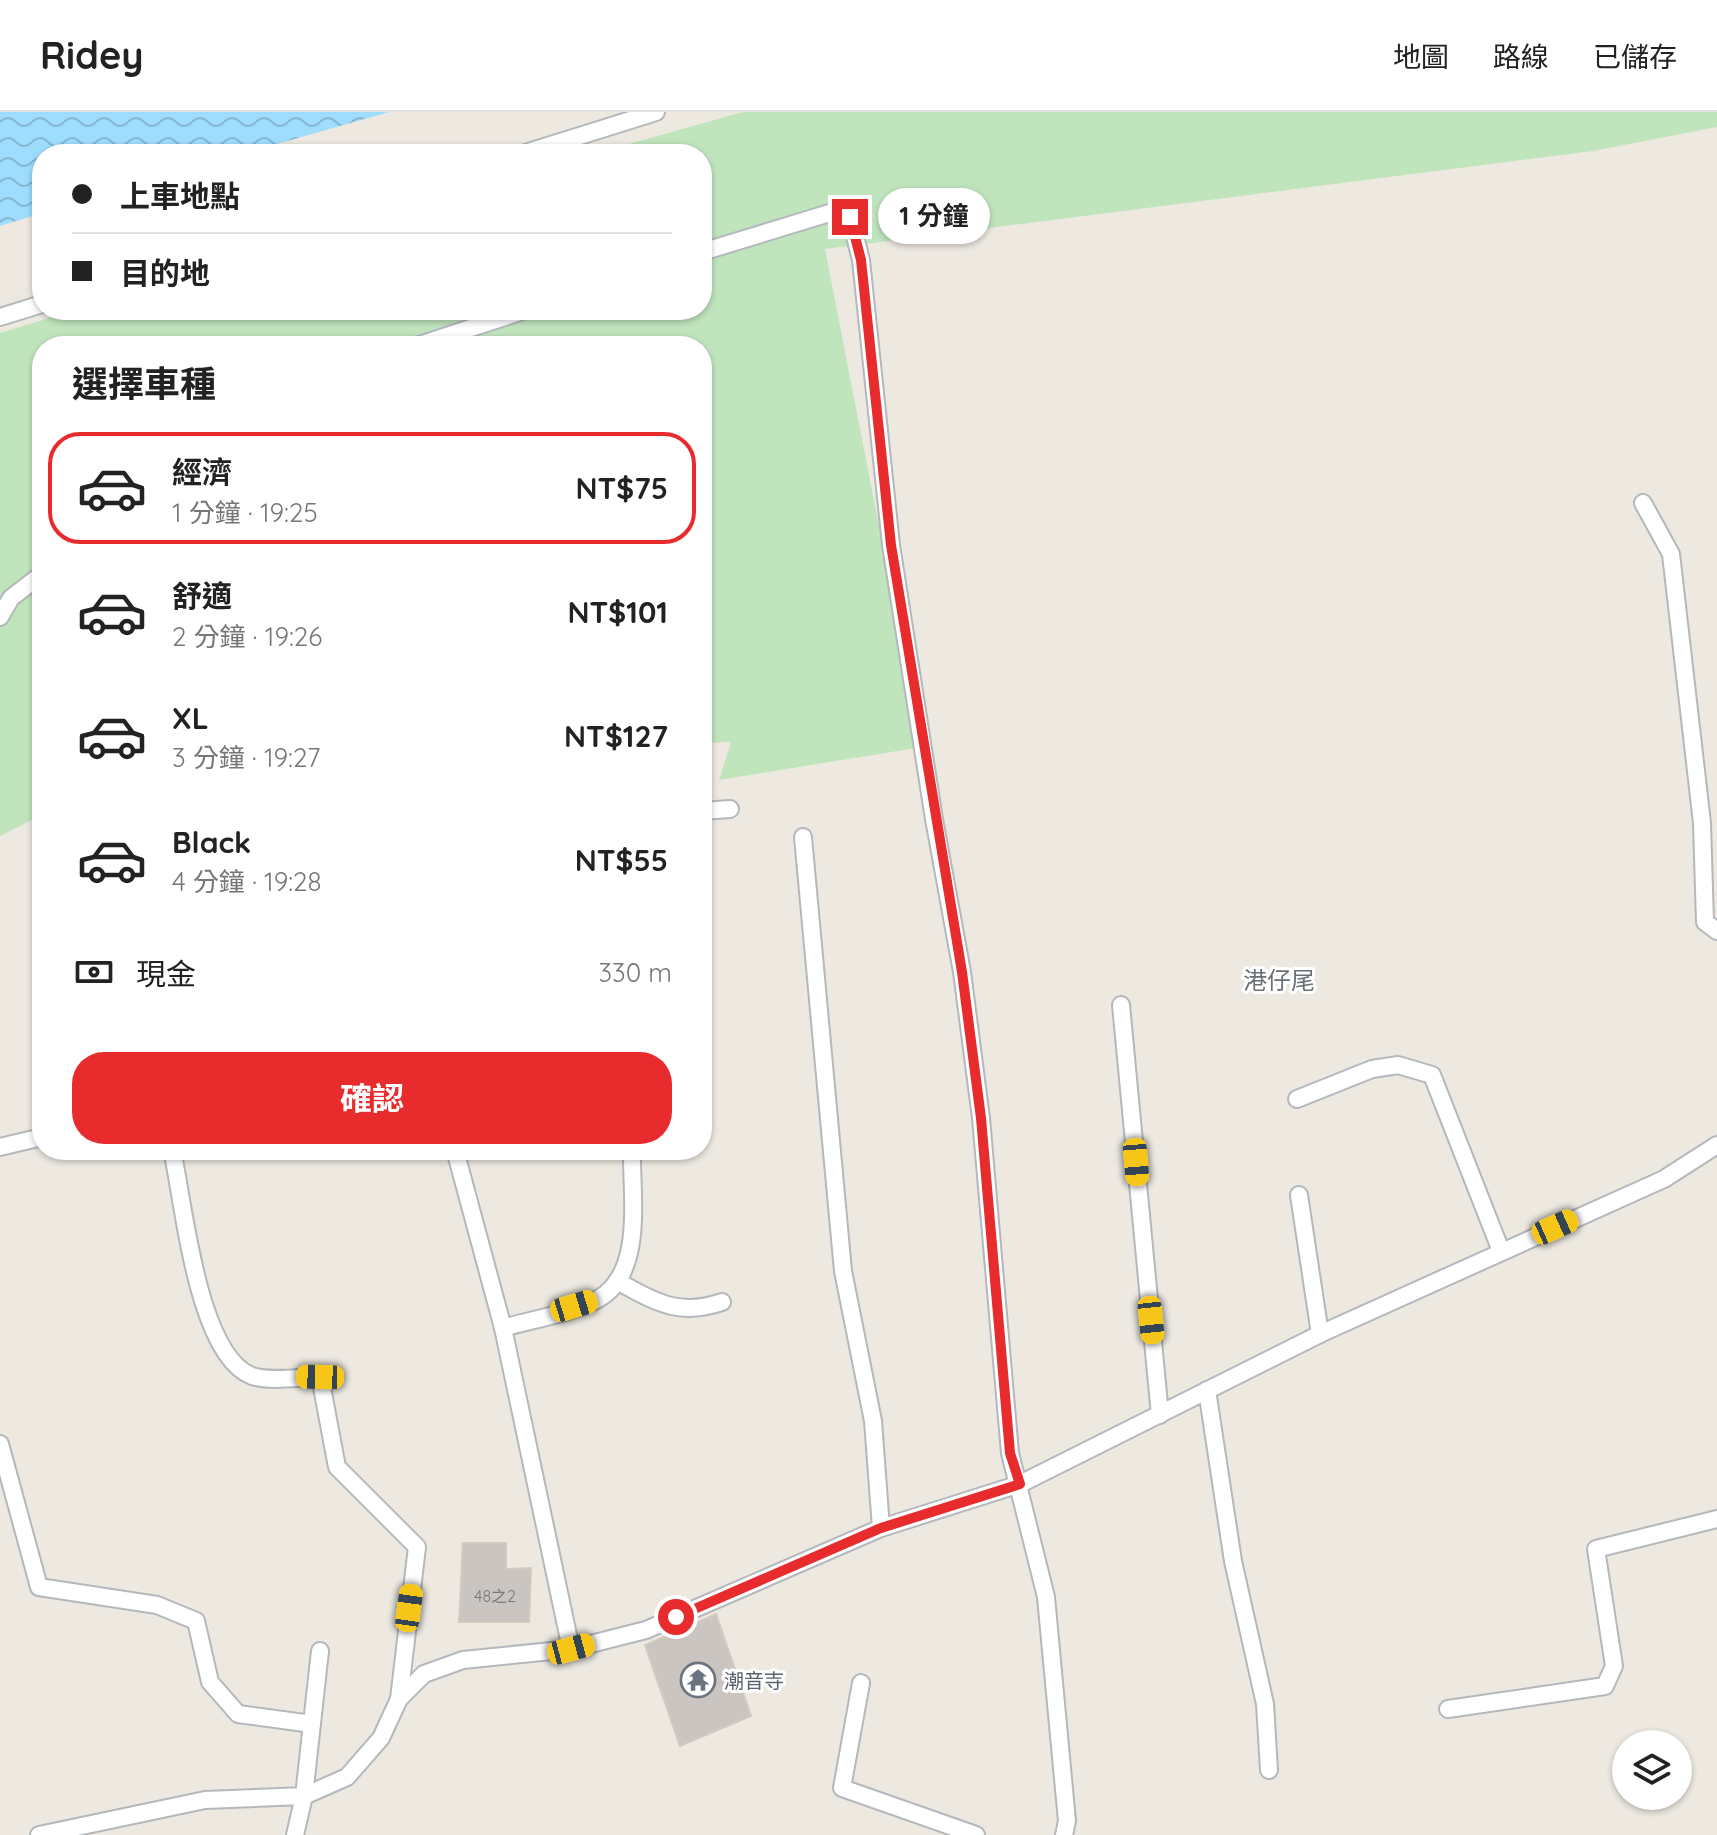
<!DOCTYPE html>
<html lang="zh-TW">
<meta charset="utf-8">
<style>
body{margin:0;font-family:Quicksand,"Noto Sans TC",sans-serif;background:#f6f6f6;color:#222;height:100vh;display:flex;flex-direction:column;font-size:30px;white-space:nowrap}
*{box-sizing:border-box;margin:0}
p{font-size:26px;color:#767676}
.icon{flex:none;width:44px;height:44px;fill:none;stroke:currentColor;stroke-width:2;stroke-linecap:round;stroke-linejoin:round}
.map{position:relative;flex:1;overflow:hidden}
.panel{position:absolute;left:32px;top:224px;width:680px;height:824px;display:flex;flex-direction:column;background:#fff;border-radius:32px;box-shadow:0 2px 6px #0004}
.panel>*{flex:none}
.banner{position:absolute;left:32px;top:32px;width:680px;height:176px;border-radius:32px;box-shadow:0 2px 6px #0004;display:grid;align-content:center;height:176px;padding:0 40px;background:#fff}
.controls{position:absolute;left:1612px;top:1618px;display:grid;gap:16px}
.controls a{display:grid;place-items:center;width:80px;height:80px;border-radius:50%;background:#fff;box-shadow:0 2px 6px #0004;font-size:40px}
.end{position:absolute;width:36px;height:36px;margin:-18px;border:10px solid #e82b2d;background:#fff;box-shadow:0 0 0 4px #fff}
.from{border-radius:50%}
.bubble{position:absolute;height:56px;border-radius:28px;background:#fff;box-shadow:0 2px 6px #0004;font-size:26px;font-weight:700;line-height:56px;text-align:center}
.car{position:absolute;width:24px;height:48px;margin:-24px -12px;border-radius:10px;box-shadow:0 0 6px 2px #0007;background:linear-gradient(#f5c518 24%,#345 0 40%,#f5c518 0 76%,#345 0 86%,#f5c518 0)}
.banner b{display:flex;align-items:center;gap:28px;height:76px;font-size:30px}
.banner b+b{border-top:2px solid #e0e0e0}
.banner i{width:20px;height:20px;background:#222}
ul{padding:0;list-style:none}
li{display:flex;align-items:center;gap:24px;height:112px;margin:0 16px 12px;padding:0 24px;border:4px solid transparent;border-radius:32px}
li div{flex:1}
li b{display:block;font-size:30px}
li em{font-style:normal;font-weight:700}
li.active{border-color:#e82b2d}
li>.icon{width:72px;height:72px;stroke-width:1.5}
h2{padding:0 40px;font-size:36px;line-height:96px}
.pay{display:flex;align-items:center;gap:20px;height:88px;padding:0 40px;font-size:30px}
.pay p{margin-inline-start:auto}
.button{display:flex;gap:16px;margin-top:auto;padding:16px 40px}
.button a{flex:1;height:92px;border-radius:32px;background:#e82b2d;color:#fff;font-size:32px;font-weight:700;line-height:92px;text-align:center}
header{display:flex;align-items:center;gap:48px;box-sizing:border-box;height:112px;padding:0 40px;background:#fff;border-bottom:2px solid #e0e0e0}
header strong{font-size:38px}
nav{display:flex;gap:44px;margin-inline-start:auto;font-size:28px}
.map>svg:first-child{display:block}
.green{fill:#c0e5bd}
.water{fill:url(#water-waves)}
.building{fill:#cac5c0;stroke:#d1cabf;stroke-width:2}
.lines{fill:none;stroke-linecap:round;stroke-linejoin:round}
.lane-casing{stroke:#b4b8bc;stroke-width:20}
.lane{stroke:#fff;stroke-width:16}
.route{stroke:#e82b2d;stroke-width:10}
.labels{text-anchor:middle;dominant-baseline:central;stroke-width:6;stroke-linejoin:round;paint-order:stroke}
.number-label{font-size:16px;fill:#76787a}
.worship-label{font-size:20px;fill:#5b616d;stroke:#fff;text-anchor:start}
.quarter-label{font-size:24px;fill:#6a7074;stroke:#fff}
</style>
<header>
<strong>Ridey</strong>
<nav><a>地圖</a><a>路線</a><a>已儲存</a></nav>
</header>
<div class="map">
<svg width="1717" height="1723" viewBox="0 0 1717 1723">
<defs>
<pattern id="water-waves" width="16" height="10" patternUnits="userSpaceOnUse" patternTransform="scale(2)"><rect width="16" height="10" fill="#9fddff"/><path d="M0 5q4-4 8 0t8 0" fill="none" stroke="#85b6d2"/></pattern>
</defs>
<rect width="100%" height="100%" fill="#ede9e1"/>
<!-- green -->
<path class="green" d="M743,0H1717V15L1593,39L825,137L922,635L719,668L731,630L702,631V234H42V703L0,724V221L75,198H702V42H593Z"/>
<!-- water -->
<path class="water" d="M0,0H389L242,42H42V101L0,114Z"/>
<!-- building -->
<g class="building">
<path d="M463,1431H506V1457L531,1456L529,1510H459Z"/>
<path d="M716,1502L751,1604L680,1634L645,1533Z"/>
</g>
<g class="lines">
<!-- lane casing -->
<g class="lane-casing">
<g id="lane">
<path d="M522,42L656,0"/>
<path d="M702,140L836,99L850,105L861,148L891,433L934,707L962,860L981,1006L1010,1341L1046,1485L1067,1709L1064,1723"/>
<path d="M0,205L42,192"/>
<path d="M416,234L526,198"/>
<path d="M1643,391L1671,442L1702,711L1705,810L1717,819"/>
<path d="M0,505L11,486L42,462"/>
<path d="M702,699L730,697"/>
<path d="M803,725L843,1159L873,1309L881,1416"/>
<path d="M1121,893L1160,1303"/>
<path d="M1297,987L1372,957L1398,953L1432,963L1501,1139"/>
<path d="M0,1035L42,1025"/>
<path d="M172,1038C184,1091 197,1243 252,1264C270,1270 301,1265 320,1265L337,1355L417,1435L399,1587"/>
<path d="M455,1038L503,1216L571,1537"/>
<path d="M1299,1083L1320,1222"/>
<path d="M617,1169C656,1190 678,1205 722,1190"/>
<path d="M503,1216C530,1208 573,1201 598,1187C645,1161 631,1083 632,1038"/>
<path d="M1207,1278L1233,1449L1265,1592L1269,1658"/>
<path d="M0,1332L39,1475L157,1493L196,1509L210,1570L238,1602L312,1612"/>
<path d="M861,1571L842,1676L976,1723"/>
<path d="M1448,1597L1605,1574L1614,1554L1596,1437L1717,1407"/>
<path d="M39,1723L205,1688L304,1684L320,1539"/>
<path d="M295,1723L304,1684L347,1665L381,1626L399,1587L424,1562L463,1548L571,1537L646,1518L881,1416L1020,1372L1320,1222L1664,1067L1717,1033"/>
</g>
</g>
<!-- lane -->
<use href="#lane" class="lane"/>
</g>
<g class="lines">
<!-- route -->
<path class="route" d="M676,1505L881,1416L1020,1372L1010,1341L981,1006L962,860L891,433L861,148L850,105"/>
</g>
<!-- icons -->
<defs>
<g id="temple-ring" transform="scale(1.8)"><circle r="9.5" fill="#fff" stroke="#6b7280" stroke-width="1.5"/><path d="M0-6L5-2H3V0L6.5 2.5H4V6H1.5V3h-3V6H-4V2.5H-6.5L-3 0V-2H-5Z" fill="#6b7280"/></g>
</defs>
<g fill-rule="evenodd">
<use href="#temple-ring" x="698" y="1568"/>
</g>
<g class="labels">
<!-- number labels -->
<g class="number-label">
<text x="495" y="1484">48之2</text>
</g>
<!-- worship labels -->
<g class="worship-label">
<text x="724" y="1568">潮音寺</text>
</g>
<!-- quarter labels -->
<g class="quarter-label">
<text x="1279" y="868">港仔尾</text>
</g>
</g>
</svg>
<div class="controls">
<a><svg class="icon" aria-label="layers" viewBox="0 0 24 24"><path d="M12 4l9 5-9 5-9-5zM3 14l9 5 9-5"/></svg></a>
</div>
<i class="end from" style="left:676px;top:1505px"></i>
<i class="end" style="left:850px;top:105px"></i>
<div class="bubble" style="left:878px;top:76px;width:112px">1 分鐘</div>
<i class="car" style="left:1136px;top:1050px;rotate:175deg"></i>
<i class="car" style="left:1555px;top:1115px;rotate:66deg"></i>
<i class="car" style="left:574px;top:1194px;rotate:73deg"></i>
<i class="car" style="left:1151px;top:1208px;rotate:174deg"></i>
<i class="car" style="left:320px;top:1265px;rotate:271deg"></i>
<i class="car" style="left:409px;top:1496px;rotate:8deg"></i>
<i class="car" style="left:571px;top:1537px;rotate:75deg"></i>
<div class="banner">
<b><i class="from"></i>上車地點</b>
<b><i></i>目的地</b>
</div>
<section class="panel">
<h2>選擇車種</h2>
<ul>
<li class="active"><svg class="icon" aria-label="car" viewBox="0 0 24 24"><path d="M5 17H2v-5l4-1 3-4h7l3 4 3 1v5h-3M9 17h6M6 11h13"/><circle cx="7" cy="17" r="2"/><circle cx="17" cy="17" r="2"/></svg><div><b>經濟</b><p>1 分鐘 · 19:25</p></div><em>NT$75</em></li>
<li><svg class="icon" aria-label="car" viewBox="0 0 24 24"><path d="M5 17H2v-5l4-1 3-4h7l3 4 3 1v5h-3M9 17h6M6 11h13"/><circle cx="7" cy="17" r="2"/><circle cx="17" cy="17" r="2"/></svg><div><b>舒適</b><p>2 分鐘 · 19:26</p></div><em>NT$101</em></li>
<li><svg class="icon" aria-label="car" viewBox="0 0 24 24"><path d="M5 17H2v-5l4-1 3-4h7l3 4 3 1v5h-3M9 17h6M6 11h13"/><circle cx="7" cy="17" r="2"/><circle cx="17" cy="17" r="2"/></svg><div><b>XL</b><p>3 分鐘 · 19:27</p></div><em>NT$127</em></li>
<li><svg class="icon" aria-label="car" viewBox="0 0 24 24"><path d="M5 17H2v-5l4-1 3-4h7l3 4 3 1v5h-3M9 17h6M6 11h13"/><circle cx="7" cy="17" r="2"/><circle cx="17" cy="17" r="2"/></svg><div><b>Black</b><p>4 分鐘 · 19:28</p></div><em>NT$55</em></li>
</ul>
<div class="pay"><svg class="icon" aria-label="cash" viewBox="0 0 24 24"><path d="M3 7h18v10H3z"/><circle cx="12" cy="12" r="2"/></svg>現金<p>330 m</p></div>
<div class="button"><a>確認</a></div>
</section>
</div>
